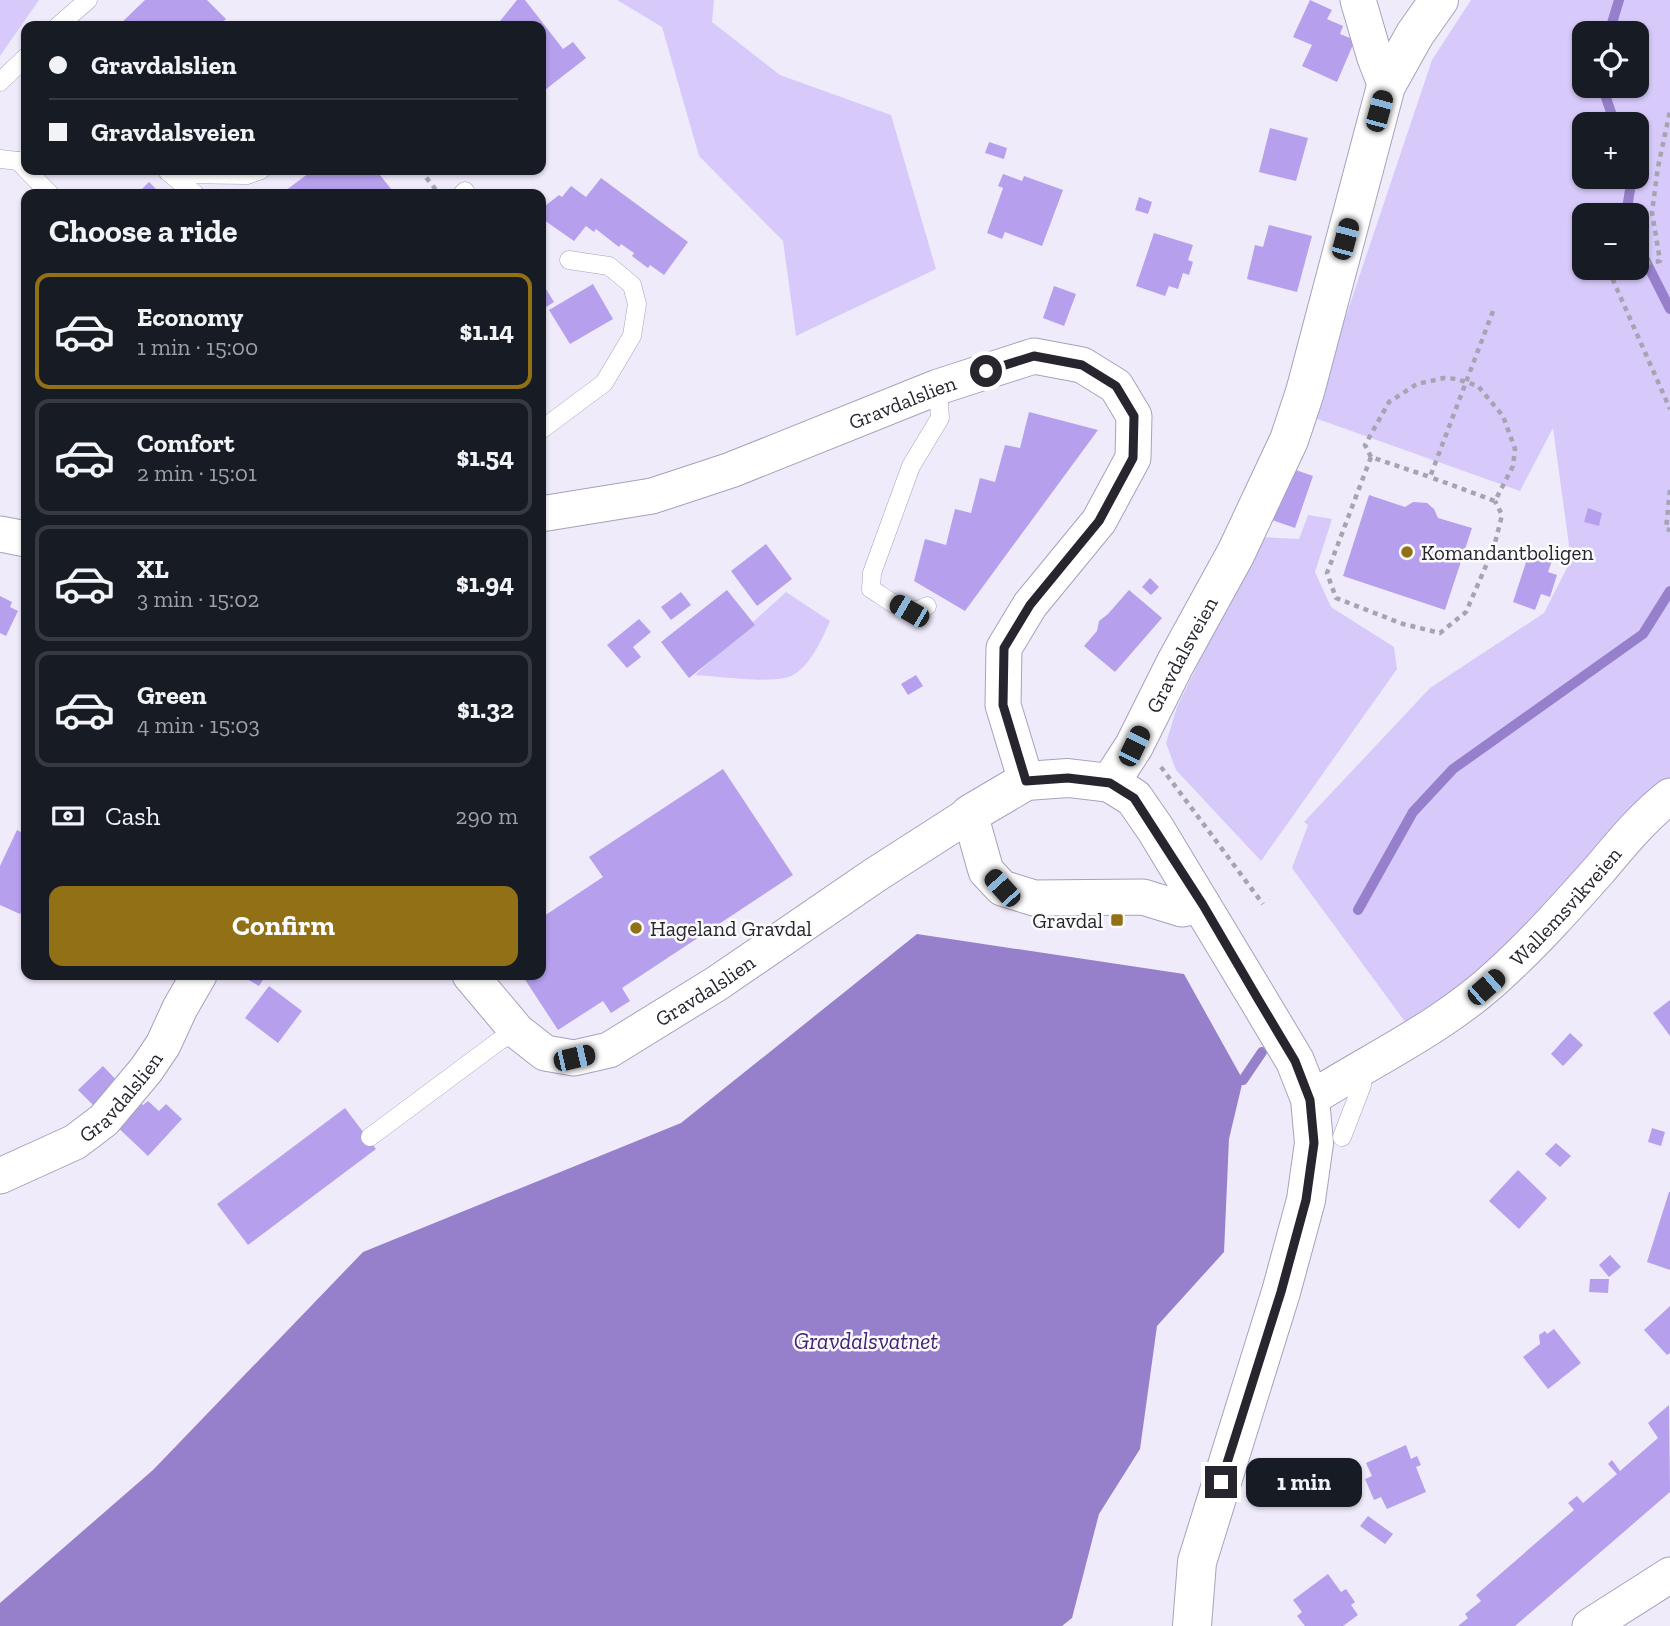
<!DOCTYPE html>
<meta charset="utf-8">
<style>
body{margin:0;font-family:"Zilla Slab",serif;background:#20242c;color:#f1f3f6;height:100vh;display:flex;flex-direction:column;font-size:26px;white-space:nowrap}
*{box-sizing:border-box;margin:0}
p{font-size:23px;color:#9ea1a6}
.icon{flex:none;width:38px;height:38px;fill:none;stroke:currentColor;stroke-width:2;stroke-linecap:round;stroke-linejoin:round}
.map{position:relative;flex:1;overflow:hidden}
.drawer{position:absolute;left:21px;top:189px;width:525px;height:791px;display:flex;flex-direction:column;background:#171b24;border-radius:14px;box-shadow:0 2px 5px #0004}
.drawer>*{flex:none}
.banner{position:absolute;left:21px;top:21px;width:525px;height:154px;border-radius:14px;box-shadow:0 2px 5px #0004;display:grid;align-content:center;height:154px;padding:0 28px;background:#171b24}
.controls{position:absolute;left:1572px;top:21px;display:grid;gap:14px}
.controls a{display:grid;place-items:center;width:77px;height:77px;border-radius:14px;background:#171b24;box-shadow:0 2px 5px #0004;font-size:35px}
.end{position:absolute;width:32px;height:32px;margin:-16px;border:9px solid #28252f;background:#fff;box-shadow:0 0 0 4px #fff}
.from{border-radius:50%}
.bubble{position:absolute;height:49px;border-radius:14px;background:#171b24;box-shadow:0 2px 5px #0004;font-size:23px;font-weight:700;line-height:49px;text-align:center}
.car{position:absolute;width:21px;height:42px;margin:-21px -10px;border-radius:9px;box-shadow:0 0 5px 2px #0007;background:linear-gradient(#222 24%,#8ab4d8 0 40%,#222 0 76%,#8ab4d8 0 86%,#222 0)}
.banner b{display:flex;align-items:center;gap:24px;height:66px;font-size:26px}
.banner b+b{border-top:2px solid #363941}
.banner i{width:18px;height:18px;background:#f1f3f6}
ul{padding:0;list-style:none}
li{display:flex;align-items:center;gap:21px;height:116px;margin:0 14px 10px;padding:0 14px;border:4px solid #363941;border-radius:14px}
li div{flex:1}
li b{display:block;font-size:26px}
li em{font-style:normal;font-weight:700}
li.selected{border-color:#917016}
li>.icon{width:63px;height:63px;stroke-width:1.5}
h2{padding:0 28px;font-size:32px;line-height:84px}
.pay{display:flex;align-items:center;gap:18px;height:77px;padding:0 28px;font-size:26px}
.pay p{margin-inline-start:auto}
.primary-button{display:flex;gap:14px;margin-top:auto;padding:14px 28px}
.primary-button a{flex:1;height:80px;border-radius:14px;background:#917016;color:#fff;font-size:28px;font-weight:700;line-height:80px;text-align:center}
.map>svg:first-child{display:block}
.green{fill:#d7cafb;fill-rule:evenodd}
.water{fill:#9680cb}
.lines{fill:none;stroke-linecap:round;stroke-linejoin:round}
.stream{stroke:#9680cb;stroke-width:10}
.building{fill:#b6a0ed}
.lane-casing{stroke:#a7a1bb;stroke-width:19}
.street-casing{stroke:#a7a1bb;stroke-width:37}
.secondary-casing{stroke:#a7a1bb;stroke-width:40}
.path{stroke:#a7a4b1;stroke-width:4.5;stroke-dasharray:5 5;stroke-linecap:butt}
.lane{stroke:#fff;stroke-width:18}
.street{stroke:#fff;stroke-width:35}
.secondary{stroke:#fff;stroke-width:38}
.route{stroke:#28252f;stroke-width:9}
.poi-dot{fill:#917016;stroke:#fbfbfb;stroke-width:2.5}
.labels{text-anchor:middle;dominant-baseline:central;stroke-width:5;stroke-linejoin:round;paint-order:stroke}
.street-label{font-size:21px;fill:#28252f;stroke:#fbfbfb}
.poi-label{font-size:21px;fill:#28252f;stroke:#fbfbfb;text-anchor:start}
.water-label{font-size:23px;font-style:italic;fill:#452279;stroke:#fbfbfb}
</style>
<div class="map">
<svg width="1670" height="1626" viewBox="0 0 1670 1626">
<rect width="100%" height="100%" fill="#efebfb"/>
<!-- green -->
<g class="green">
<path d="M0,0H39L0,56Z"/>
<path d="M617,0H714L712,22L780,75L891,115L936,269L796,336L783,241L699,156L662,27Z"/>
<path d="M1471,0H1670V781L1632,811L1462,990L1406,1023L1292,868L1308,825L1304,822L1430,688L1544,613L1571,560L1553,428L1520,491L1312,417L1432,60ZM1584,33H1636V86H1584ZM1584,124H1636V177H1584ZM1584,215H1636V268H1584Z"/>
<path d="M1308,515L1332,519L1315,572L1331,607L1394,647L1397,669L1261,861L1176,770L1166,743L1177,707L1260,537L1299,539Z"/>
<path d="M786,592L830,621C822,639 811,665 793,675C777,685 716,676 695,675Z"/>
</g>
<!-- water -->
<path class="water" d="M917,934L1184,974L1243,1080L1229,1139L1224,1252L1157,1326L1140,1449L1099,1514L1072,1618L1062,1626H0V1603L153,1470L363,1252L681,1123Z"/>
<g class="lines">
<!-- stream -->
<g class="stream">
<path d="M1609,33L1619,0"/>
<path d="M1602,86L1615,124"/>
<path d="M1626,215L1632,177"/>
<path d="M1636,242L1670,309"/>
<path d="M1358,910L1413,812L1453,769L1643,634L1670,591"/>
<path d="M1243,1080L1262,1052"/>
</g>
</g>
<!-- building -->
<g class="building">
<path d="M145,0H207L226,19L218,26H118Z"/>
<path d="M517,0H525L563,49L573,42L586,58L541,93V26H496Z"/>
<path d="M1310,0L1332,10L1327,19L1343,26L1340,34L1355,40L1337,82L1302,66L1312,45L1293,37Z"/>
<path d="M1270,128L1308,138L1296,181L1259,172Z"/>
<path d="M989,142L1007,148L1004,159L985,153Z"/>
<path d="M313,170H376L395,194H281Z"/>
<path d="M1003,174L1022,181L1024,176L1063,190L1042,246L1005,232L1002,239L987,233L1003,188L998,186Z"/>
<path d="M601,178L688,242L664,275L650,265L648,268L632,256L634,253L621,244L619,247L596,229L594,232L586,226L574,241L541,218V209L559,195L562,197L571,186L586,197Z"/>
<path d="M149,182L161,194H137Z"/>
<path d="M1139,197L1152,202L1148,214L1135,210Z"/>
<path d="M1269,225L1312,236L1297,292L1247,279L1255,245L1263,247Z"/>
<path d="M1154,233L1193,245L1188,260L1193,262L1189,275L1183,273L1178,289L1169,286L1165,296L1136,286Z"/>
<path d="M541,281L554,302L543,309L541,305Z"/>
<path d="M593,284L613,319L570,344L549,310Z"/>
<path d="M1054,286L1076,294L1064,326L1043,318Z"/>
<path d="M1029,412L1098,430L965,611L914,581L925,539L946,545L955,509L971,513L980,478L995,482L1005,445L1020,448Z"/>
<path d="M1290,468L1313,476L1295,528L1272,520Z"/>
<path d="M1369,495L1405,507L1413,502L1427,503L1434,509L1438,518L1472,528L1445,610L1343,576Z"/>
<path d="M1588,508L1602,513L1599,526L1584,522Z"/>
<path d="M766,544L792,579L757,606L731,571Z"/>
<path d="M1530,550L1553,558L1548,572L1557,575L1550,597L1541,594L1535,610L1513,602Z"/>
<path d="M1150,578L1159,587L1151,595L1142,587Z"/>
<path d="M727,590L755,625L689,678L661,642Z"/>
<path d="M1129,590L1162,618L1115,672L1084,646L1097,631L1099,621L1108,614Z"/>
<path d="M681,592L691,605L671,620L661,607Z"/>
<path d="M0,596L12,602L10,607L18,611L6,636L0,633Z"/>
<path d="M639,619L651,632L633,647L641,657L627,668L607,645Z"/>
<path d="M916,675L923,686L908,695L901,684Z"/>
<path d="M723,769L793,875L622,988L630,1001L611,1013L603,1001L558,1030L522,975H541V918L603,877L589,857Z"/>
<path d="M17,830L26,835V901L20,914L0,905V866Z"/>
<path d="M240,975H266L259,986Z"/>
<path d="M269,986L302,1011L278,1043L245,1018Z"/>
<path d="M1670,1000V1036L1653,1013Z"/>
<path d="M1570,1033L1583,1045L1563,1066L1551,1054Z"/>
<path d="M103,1066L120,1084L96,1108L78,1090Z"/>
<path d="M136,1098L143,1105L148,1101L159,1111L166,1104L182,1119L148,1156L112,1122Z"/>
<path d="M345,1108L376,1149L248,1245L217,1204Z"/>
<path d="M1652,1128L1665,1132L1661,1146L1648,1142Z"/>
<path d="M1556,1143L1571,1156L1560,1167L1545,1154Z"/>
<path d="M1518,1170L1547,1198L1519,1229L1489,1201Z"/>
<path d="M1669,1192H1670V1270L1647,1262Z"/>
<path d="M1610,1255L1621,1267L1609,1277L1599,1265Z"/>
<path d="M1590,1279H1609L1608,1293L1589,1292Z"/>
<path d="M1670,1306V1353L1667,1355L1644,1330Z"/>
<path d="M1554,1329L1581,1363L1548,1389L1523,1357L1540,1344L1539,1335L1545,1331L1547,1334Z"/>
<path d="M1669,1405L1670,1492L1515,1626H1458L1468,1618L1465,1614L1481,1601L1476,1595L1574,1510L1568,1503L1577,1496L1583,1503L1617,1474L1608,1464L1612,1460L1620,1471L1658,1438L1648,1423Z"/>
<path d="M1406,1445L1411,1459L1417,1456L1421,1465L1416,1467L1426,1492L1387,1509L1381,1497L1374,1500L1365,1479L1372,1476L1366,1463Z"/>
<path d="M1368,1516L1393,1534L1385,1544L1360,1526Z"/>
<path d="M1328,1574L1341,1592L1346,1589L1355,1602L1351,1605L1358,1615L1343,1626H1305L1297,1616L1302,1612L1293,1600Z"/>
</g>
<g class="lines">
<!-- lane casing -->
<g class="lane-casing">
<g id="lane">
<path d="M58,26L88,0"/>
<path d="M0,82L26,57"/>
<path d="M0,159L26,162"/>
<path d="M18,161L50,194"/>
<path d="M168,172L195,194"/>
<path d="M172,174L247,175L261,170"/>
<path d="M462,194L465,191"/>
<path d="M541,430L604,383L632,336L637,304L632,285L609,266L569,260"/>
<path d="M927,606C908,619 888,599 871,589L872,573L911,466L940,418L938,387"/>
<path d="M370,1137L499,1041L517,1031"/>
<path d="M1342,1137L1362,1085L1364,1068"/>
</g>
</g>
<!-- street casing -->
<g class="street-casing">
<g id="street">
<path d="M1358,0L1375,58L1386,86"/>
<path id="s1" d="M541,514L652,496L731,470L938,387L1034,356L1082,365L1116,386L1134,416L1133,458L1099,521L1030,605L1004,648L1003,705L1026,781"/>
<path d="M0,534L26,539"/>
<path id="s2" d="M470,975L517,1031L545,1053L574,1058L609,1050L716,984L875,875L970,814L986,871L1002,888L1034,898L1143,897L1182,909L1203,905"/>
<path id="s3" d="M1310,1099C1375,1058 1445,1026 1501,973C1536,941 1568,905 1600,869C1622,843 1643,817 1670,796"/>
<path id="s4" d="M0,1176L75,1142L104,1120L146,1070L163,1045L180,1008L199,975"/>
<path d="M1590,1626L1670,1575"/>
</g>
</g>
<!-- secondary casing -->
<g class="secondary-casing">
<g id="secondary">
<path id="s5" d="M1110,783L1134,746L1175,664L1236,553L1289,440L1305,392L1386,86L1415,34L1439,0"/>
<path d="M970,814L1026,781L1068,778L1110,783L1134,798L1156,830L1258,999L1295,1061L1310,1099L1314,1143L1306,1200L1281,1292L1197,1562L1192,1626"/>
</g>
</g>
<!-- path -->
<g class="path">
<path d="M420,170L437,191"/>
<path d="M1636,265L1660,261L1652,212L1658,167L1670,111"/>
<path d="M1620,268L1609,271L1670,409"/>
<path d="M1493,311L1430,477L1371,457L1327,573L1336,598L1403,624L1440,633L1466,612L1494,547L1502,515L1495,501"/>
<path d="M1371,457L1365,445L1389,402L1417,384L1444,378L1457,379L1478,386L1503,416L1515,449L1513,466L1495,501L1430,477"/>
<path d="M1670,490L1666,529L1670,530"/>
<path d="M1161,767L1263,904"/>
</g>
<!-- lane -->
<use href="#lane" class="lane"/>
<!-- street -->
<use href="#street" class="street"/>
<!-- secondary -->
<use href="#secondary" class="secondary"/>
</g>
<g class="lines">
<!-- route -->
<path class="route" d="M986,371L1034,356L1082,365L1116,386L1134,416L1133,458L1099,521L1030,605L1004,648L1003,705L1026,781L1068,778L1110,783L1134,798L1203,905L1258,999L1295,1061L1310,1100L1314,1143L1306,1200L1281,1292L1221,1482"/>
</g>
<!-- markers -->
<g class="poi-dot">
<circle cx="1407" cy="552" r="7"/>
<rect x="1110" y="913" width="14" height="14" rx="3.5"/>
<circle cx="636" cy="928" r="7"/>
</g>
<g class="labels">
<!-- street labels -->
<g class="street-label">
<text stroke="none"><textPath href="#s1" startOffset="380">Gravdalslien</textPath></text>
<text stroke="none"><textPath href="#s5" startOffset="147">Gravdalsveien</textPath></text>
<text stroke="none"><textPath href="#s3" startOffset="322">Wallemsvikveien</textPath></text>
<text stroke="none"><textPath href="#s2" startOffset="287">Gravdalslien</textPath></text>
<text stroke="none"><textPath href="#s4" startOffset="147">Gravdalslien</textPath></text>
</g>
<!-- poi labels -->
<g class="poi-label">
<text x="1421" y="552">Komandantboligen</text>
<text x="1103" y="920" text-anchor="end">Gravdal</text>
<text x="650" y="928">Hageland Gravdal</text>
</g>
<!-- water labels -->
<g class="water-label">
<text x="866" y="1341">Gravdalsvatnet</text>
</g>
</g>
</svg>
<div class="controls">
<a><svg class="icon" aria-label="locate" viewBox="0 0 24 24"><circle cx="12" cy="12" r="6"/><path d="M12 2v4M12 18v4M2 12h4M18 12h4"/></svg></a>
<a>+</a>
<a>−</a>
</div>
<i class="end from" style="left:986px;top:371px"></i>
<i class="end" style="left:1221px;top:1482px"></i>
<div class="bubble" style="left:1246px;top:1458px;width:116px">1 min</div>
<i class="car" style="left:1379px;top:111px;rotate:15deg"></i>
<i class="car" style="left:1345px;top:239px;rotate:15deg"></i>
<i class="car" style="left:909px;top:611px;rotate:300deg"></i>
<i class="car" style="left:1134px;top:746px;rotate:26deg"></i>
<i class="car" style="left:1002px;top:888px;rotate:318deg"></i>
<i class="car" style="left:1486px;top:987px;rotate:49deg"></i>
<i class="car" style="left:574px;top:1058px;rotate:77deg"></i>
<div class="banner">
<b><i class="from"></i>Gravdalslien</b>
<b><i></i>Gravdalsveien</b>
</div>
<section class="drawer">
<h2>Choose a ride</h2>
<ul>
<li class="selected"><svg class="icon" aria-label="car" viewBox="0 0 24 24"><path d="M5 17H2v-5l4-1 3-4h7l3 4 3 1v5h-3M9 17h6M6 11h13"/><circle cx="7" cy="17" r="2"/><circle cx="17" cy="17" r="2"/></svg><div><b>Economy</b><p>1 min · 15:00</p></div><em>$1.14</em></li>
<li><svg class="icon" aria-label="car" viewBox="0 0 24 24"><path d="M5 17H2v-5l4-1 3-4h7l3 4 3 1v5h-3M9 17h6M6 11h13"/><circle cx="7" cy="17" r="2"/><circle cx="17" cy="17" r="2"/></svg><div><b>Comfort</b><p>2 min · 15:01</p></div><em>$1.54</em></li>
<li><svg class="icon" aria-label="car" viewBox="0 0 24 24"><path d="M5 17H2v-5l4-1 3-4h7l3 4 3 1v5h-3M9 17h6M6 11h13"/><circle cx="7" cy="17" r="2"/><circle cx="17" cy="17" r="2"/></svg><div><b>XL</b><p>3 min · 15:02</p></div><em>$1.94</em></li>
<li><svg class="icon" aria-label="car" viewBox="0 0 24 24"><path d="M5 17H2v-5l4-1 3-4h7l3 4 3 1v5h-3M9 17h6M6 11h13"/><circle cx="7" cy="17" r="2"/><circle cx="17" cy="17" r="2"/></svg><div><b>Green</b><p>4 min · 15:03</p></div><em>$1.32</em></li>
</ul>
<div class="pay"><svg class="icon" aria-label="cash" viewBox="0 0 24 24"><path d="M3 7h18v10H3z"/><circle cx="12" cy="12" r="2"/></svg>Cash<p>290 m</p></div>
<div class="primary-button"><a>Confirm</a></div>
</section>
</div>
